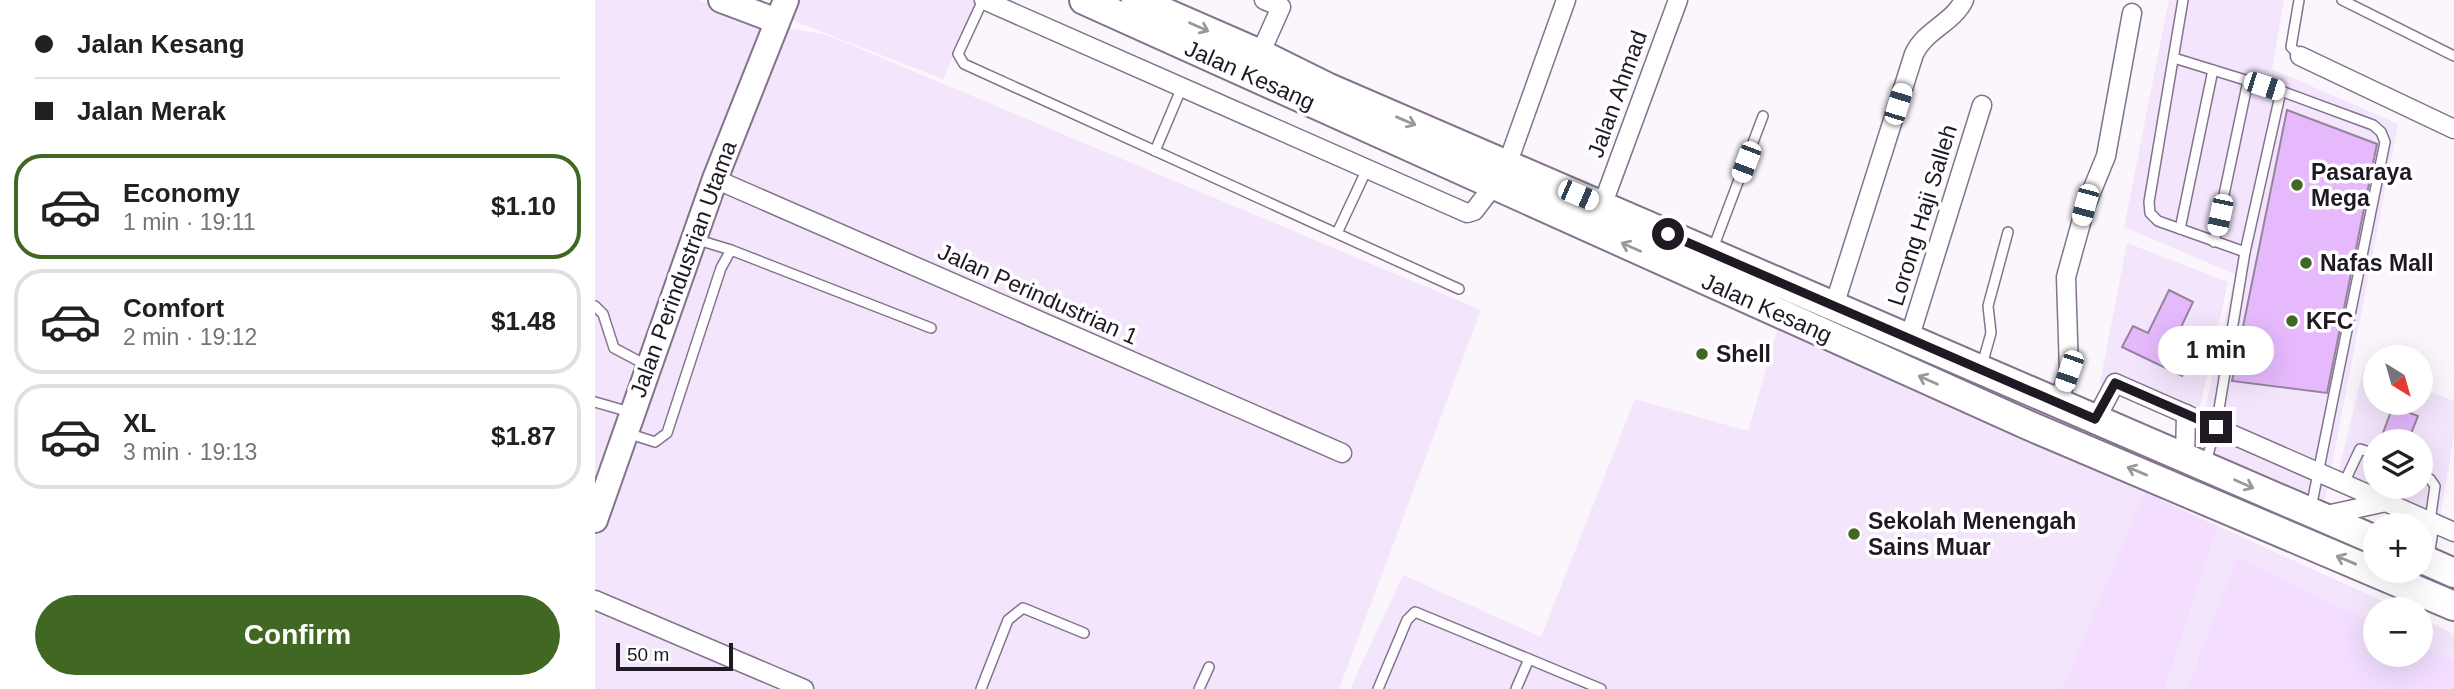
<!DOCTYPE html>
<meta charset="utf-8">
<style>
body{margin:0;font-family:Arial,sans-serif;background:#f2f2f2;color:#202124;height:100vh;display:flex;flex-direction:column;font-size:26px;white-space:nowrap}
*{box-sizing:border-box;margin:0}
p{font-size:23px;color:#757577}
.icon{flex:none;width:38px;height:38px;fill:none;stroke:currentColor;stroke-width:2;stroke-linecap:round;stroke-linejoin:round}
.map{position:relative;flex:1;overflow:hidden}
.side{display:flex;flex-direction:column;background:#fff;width:595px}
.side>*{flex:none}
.guide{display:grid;align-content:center;height:154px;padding:0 35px;background:#fff}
.needle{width:46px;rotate:143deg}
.buttons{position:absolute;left:1768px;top:345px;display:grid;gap:14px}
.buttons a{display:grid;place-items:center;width:70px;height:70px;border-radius:50%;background:#fff;box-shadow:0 7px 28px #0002;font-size:35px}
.scale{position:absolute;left:21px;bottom:18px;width:117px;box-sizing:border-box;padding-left:7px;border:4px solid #201924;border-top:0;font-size:19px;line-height:24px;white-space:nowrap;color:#201924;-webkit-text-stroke:5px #fff;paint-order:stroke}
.end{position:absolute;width:32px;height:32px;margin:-16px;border:9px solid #201924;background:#fff;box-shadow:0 0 0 4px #fff}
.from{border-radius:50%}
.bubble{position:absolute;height:49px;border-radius:24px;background:#fff;box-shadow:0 7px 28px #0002;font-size:23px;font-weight:600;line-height:49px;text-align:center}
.car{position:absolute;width:21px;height:42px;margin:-21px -10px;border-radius:9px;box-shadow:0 0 5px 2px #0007;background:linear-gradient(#fff 24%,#345 0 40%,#fff 0 76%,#345 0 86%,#fff 0)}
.guide b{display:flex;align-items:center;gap:24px;height:66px;font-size:26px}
.guide b+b{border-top:2px solid #e0e0e0}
.guide i{width:18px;height:18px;background:#202124}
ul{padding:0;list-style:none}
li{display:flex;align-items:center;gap:21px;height:105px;margin:0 14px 10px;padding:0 21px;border:4px solid #e0e0e0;border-radius:28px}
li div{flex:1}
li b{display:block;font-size:26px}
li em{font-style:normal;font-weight:600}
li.active{border-color:#416823}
li>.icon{width:63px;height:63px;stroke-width:1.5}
.button{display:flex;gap:14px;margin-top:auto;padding:14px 35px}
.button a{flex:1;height:80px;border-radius:42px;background:#416823;color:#fff;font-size:28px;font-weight:600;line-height:80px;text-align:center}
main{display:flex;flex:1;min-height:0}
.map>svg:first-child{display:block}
.built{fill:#f3e5fb;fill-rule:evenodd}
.green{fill:#f3deff}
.building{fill:#e5b9fc;stroke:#95849e;stroke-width:2}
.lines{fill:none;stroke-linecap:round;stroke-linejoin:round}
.lane-casing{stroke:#83738d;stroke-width:12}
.street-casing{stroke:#83738d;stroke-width:21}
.secondary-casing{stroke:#83738d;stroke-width:28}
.primary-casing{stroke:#83738d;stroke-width:32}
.lane{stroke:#fff;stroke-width:9}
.street{stroke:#fff;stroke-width:18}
.secondary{stroke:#fff;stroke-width:24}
.primary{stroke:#fff;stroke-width:28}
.oneway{stroke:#9b989c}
.route{stroke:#201924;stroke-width:9}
.poi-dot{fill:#416823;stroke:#fff;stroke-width:2.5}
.labels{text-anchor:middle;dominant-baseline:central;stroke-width:7;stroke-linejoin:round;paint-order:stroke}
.street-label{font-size:23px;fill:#201924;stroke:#fff}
.poi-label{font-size:23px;font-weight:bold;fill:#201924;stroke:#fff;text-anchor:start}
</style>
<main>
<section class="side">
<div class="guide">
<b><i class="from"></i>Jalan Kesang</b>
<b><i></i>Jalan Merak</b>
</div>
<ul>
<li class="active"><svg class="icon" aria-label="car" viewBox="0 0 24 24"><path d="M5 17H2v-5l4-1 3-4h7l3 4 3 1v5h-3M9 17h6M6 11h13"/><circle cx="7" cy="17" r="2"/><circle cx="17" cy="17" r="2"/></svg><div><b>Economy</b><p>1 min · 19:11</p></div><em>$1.10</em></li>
<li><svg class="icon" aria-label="car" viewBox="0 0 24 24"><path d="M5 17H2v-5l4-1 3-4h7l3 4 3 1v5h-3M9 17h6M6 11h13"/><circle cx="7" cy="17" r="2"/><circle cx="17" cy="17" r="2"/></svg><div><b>Comfort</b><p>2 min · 19:12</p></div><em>$1.48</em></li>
<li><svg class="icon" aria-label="car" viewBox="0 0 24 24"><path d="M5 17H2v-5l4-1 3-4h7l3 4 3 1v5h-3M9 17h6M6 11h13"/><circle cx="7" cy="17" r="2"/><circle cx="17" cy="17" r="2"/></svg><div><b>XL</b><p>3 min · 19:13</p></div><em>$1.87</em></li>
</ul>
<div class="button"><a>Confirm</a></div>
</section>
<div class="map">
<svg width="1859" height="689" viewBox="0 0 1859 689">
<rect width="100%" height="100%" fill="#faf6fc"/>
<!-- built -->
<g class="built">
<path d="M0,0H104L159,22L232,35L886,310L744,689H0Z"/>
<path d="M201,0H382L348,79L194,19Z"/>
<path d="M1574,0H1689L1677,69L1803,124L1730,500L1602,446L1640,274L1529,227Z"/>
<path d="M1532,243L1633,282L1601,425L1505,383Z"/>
<path d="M1183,328L1549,492L1467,689H755L808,575L946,637L1040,399L1153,431Z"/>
<path d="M1769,367L1780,371V402H1825V388L1859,401V435L1843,530L1740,485ZM1780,441H1825V486H1780Z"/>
<path d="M1623,526L1805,609H1780V654H1825V618L1859,634V689H1570Z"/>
</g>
<!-- green -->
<g class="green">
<path d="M1549,492L1623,526L1570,689H1467Z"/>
<path d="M1642,557L1780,624V654H1825V646L1859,663V689H1592Z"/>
</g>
<!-- building -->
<g class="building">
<path d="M1692,110L1782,144L1732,393L1637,381Z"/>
<path d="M1574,290L1598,302L1578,344L1598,353L1587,376L1527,347L1538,326L1553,333Z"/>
<path d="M1798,406L1823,416L1813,441H1785Z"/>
</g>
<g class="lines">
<!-- lane casing -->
<g class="lane-casing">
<g id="lane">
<path d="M388,0L363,54L369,64L864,289"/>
<path d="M1588,0L1554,202L1555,213L1563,221L1650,252"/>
<path d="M1704,0L1696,47L1705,56"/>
<path d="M1747,0L1859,56"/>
<path d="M1579,58L1686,91L1778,125L1786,132L1790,142L1716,508"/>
<path d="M560,151L587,87"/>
<path d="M1585,229L1618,70"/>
<path d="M743,231L772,169"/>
<path d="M1619,242L1653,81"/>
<path d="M136,250L336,328"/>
<path d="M1117,251L1168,116"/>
<path d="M0,306L8,314L19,348L51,365"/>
<path d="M1387,365L1396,333L1393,306L1413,232"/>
<path d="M0,402L35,412"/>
<path d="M32,433L60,442L72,433L126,268L136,250L100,239"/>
<path d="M1611,462L1621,427L1650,252L1686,91"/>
<path d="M1825,475L1835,479L1840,486L1835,521"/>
<path d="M1749,483L1765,449L1780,454"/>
<path d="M386,689L413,620L428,608L489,633"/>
<path d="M604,689L614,667"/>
<path d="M783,689L812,620L820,612L934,659"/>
<path d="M921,689L934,659L1006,689"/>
</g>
</g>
<!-- street casing -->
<g class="street-casing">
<g id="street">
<path d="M389,0L872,213L879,211L899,185"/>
<path d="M665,54L686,7L669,0"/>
<path d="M1705,56L1859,129"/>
<path d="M912,165L971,0"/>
<path d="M120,179L747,453"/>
<path d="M1007,206L1083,0"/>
<path d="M1239,306L1319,54C1330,30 1358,23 1369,0"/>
<path d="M1314,339L1387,105"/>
<path d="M1463,403L1474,371L1471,277L1491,205L1511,156L1537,13"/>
<path d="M1501,419L1520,383L1859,532"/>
<path d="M1590,458L1591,414"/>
<path d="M1727,516L1791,502"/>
<path d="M1829,560L1835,521"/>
<path d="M0,600L209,689"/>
</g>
</g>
<!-- secondary casing -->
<g class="secondary-casing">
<g id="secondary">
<path d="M126,0L182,21"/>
<path d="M0,520L120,179L191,0"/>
</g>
</g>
<!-- primary casing -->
<g class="primary-casing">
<g id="primary">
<path d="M489,0L1435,426L1859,606"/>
<path d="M541,0L665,54L734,88L1780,540"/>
<path d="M1825,558L1859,573"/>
</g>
</g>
<!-- lane -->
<use href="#lane" class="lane"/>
<!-- street -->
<use href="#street" class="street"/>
<!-- secondary -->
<use href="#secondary" class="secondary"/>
<!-- primary -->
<use href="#primary" class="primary"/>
</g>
<!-- one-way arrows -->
<defs><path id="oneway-shaft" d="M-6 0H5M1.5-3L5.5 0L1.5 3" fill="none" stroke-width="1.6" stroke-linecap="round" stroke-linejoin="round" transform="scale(1.75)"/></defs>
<g class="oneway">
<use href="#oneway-shaft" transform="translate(604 27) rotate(24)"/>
<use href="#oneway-shaft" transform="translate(811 121) rotate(23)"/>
<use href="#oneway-shaft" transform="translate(1036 247) rotate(-156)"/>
<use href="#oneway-shaft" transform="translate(1333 380) rotate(-156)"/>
<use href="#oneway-shaft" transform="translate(1542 471) rotate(-157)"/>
<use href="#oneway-shaft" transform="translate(1649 484) rotate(24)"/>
<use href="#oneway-shaft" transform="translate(1751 560) rotate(-157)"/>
</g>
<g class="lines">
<!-- route -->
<path class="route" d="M1073,234L1500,419L1520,383L1621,427"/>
</g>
<!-- markers -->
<g class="poi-dot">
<circle cx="1702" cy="185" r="7"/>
<circle cx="1711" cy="263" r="7"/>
<circle cx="1697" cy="321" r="7"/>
<circle cx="1107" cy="354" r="7"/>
<circle cx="1259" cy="534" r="7"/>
</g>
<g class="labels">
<!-- street labels -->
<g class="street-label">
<text transform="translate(655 75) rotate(24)">Jalan Kesang</text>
<text transform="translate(1022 94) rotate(-70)">Jalan Ahmad</text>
<text transform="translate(1327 215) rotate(-73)">Lorong Haji Salleh</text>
<text transform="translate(88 269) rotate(-70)">Jalan Perindustrian Utama</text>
<text transform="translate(443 294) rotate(24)">Jalan Perindustrian 1</text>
<text transform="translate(1172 308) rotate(24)">Jalan Kesang</text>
</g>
<!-- poi labels -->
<g class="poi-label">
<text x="1716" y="172">Pasaraya<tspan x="1716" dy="26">Mega</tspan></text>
<text x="1725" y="263">Nafas Mall</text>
<text x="1711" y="321">KFC</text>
<text x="1121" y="354">Shell</text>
<text x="1273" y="521">Sekolah Menengah<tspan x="1273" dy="26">Sains Muar</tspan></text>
</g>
</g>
</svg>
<div class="buttons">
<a><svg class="needle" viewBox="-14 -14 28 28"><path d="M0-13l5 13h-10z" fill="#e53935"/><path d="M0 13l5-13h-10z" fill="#757577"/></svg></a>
<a><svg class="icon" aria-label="layers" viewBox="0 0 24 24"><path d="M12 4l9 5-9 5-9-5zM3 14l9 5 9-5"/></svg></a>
<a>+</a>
<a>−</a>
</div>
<div class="scale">50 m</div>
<i class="end from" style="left:1073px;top:234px"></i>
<i class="end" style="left:1621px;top:427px"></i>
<div class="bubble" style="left:1563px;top:326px;width:116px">1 min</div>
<i class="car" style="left:1669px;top:86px;rotate:108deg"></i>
<i class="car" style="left:1303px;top:104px;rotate:17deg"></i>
<i class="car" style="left:1151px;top:162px;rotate:201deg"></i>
<i class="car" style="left:983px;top:195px;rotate:113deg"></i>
<i class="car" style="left:1490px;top:205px;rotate:195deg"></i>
<i class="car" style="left:1625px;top:215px;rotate:192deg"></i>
<i class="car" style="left:1474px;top:371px;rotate:199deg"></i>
</div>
</main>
